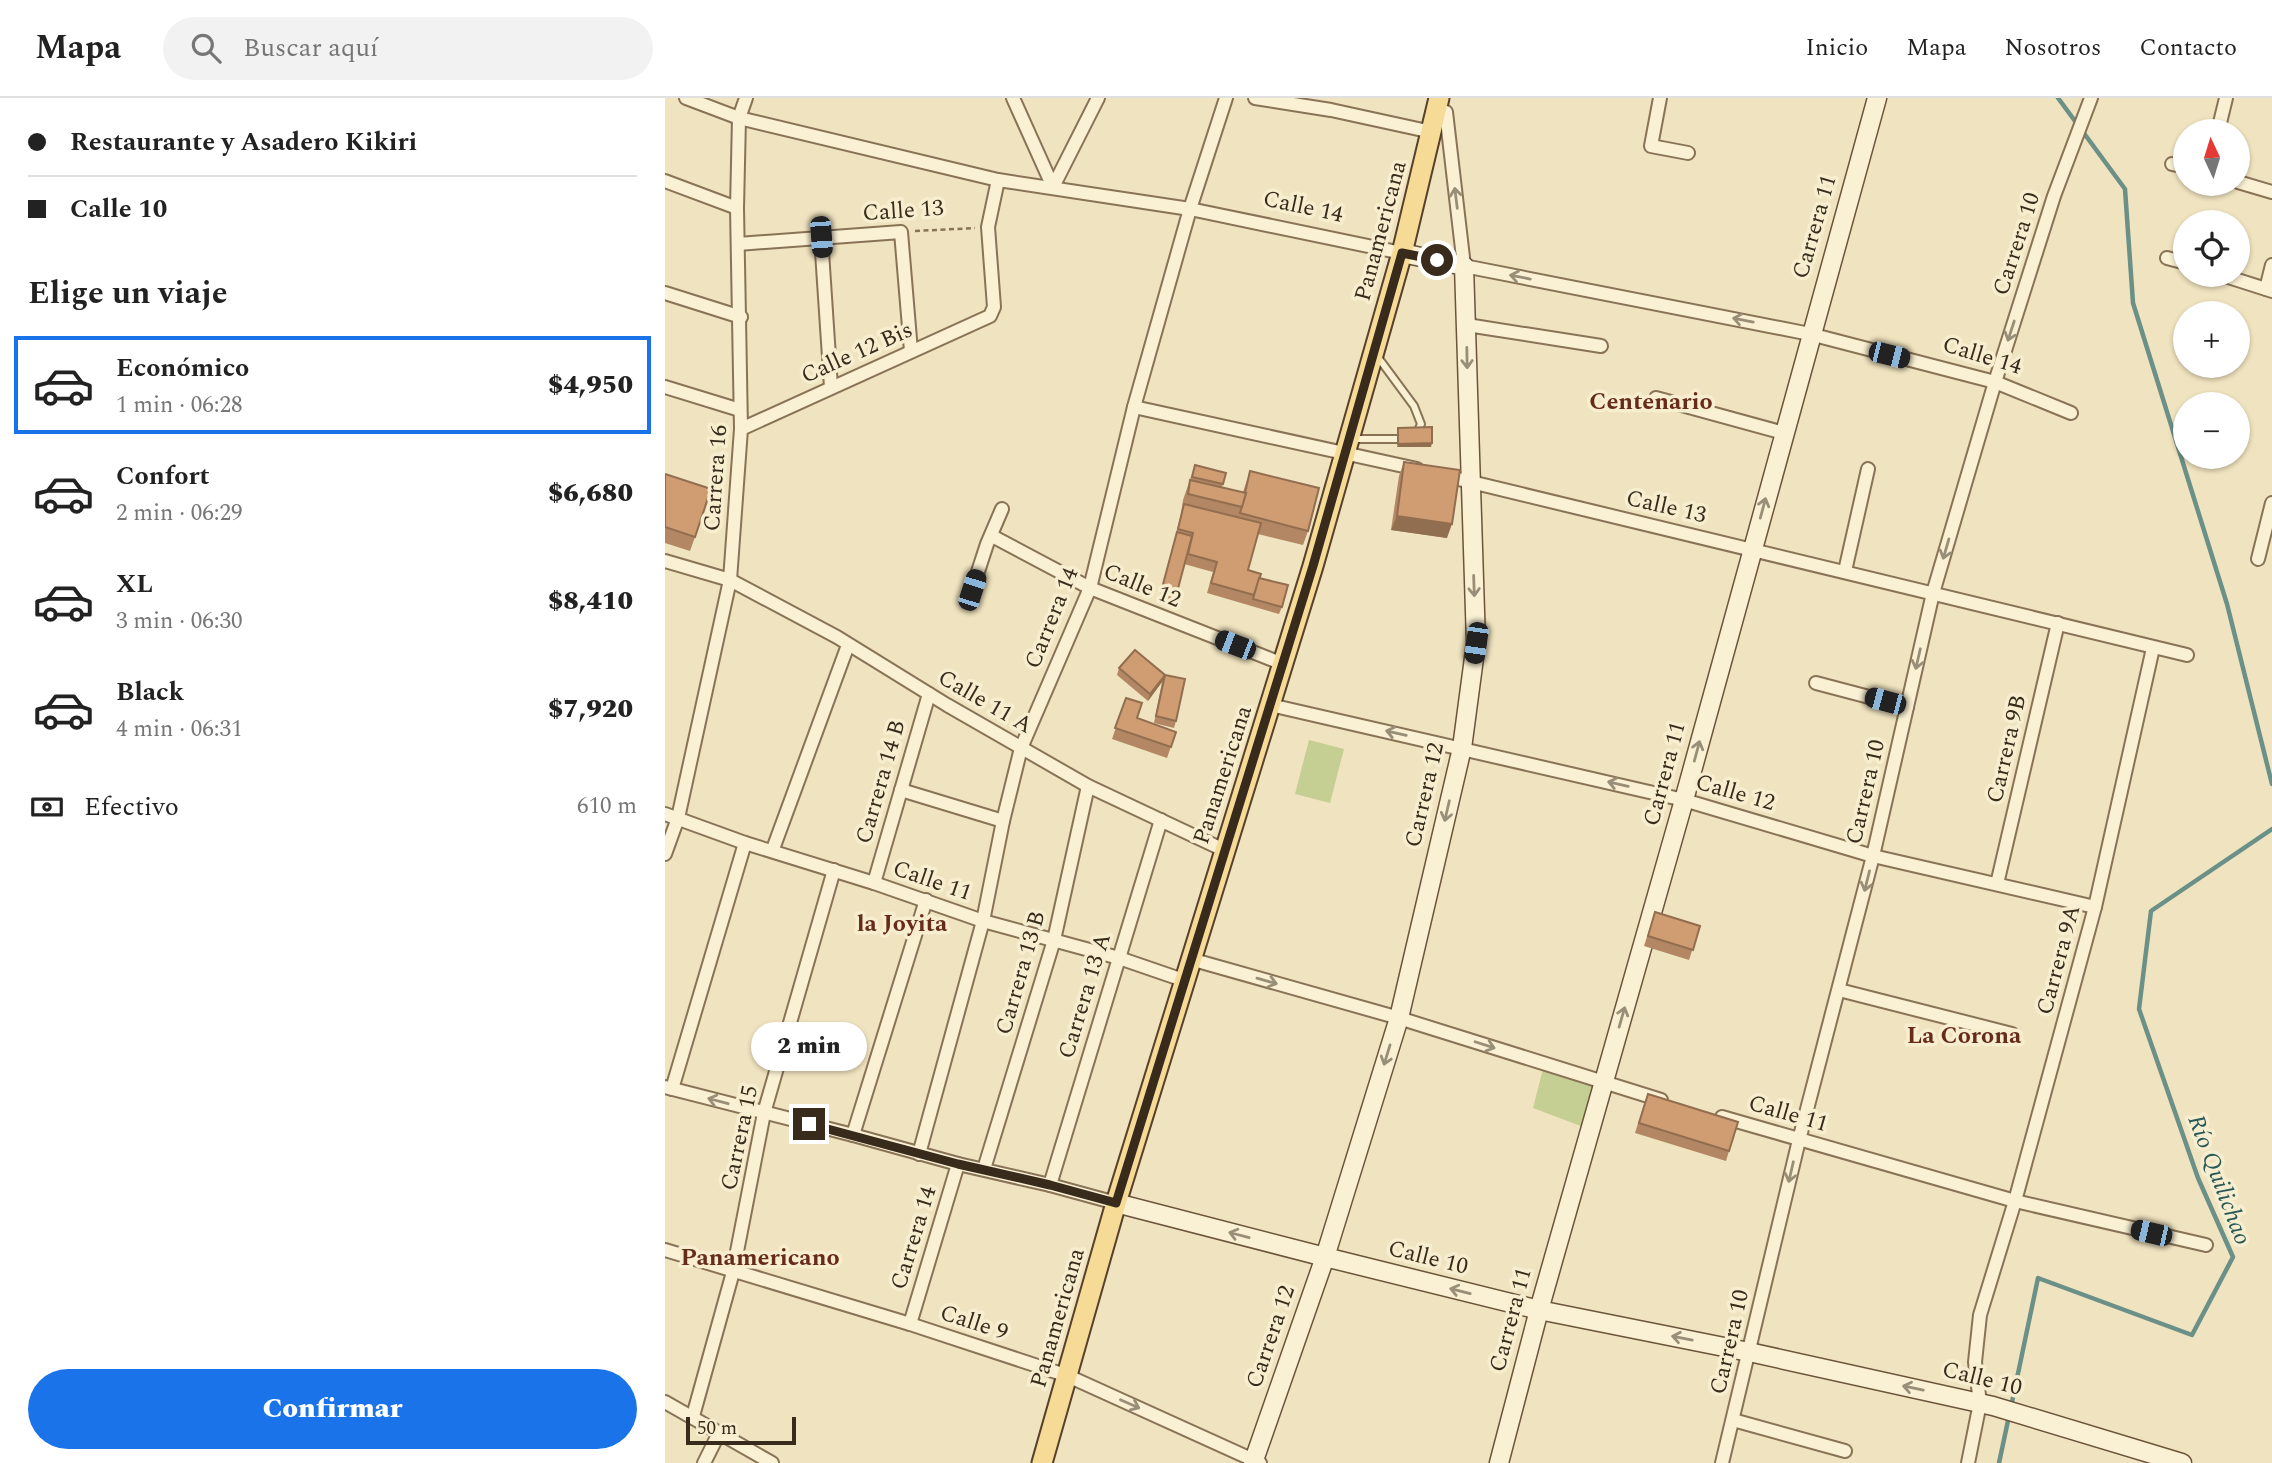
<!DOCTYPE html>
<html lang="es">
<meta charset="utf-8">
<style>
body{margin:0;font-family:Spectral,serif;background:#f2f2f2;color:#222;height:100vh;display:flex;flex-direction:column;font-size:26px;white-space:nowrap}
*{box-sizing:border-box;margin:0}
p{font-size:23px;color:#767676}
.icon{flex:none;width:38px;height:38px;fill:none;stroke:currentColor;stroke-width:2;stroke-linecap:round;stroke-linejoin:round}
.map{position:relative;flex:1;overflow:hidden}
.drawer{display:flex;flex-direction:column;background:#fff;width:665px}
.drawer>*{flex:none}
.top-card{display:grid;align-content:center;height:154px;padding:0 28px;background:#fff}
.needle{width:46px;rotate:356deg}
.fabs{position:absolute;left:1508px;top:21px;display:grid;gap:14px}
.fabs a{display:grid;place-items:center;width:77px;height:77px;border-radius:50%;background:#fff;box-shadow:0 2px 5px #0004;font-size:35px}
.scale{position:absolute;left:21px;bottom:18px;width:110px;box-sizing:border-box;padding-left:7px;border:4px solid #382b1c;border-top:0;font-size:19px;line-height:24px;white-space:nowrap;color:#382b1c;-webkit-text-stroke:5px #f7edcf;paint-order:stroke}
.end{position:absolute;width:32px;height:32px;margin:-16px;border:9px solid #382b1c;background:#fff;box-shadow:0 0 0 4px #fff}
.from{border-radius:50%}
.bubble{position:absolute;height:49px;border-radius:24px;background:#fff;box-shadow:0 2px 5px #0004;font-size:23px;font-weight:800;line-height:49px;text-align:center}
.car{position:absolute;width:21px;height:42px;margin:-21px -10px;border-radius:9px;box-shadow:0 0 5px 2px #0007;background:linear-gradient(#222 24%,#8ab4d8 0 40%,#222 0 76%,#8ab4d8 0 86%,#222 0)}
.top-card b{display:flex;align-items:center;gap:24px;height:66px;font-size:26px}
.top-card b+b{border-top:2px solid #e0e0e0}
.top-card i{width:18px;height:18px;background:#222}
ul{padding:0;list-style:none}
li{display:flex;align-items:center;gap:21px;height:98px;margin:0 14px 10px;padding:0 14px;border:4px solid transparent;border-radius:0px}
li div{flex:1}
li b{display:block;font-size:26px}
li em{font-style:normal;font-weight:800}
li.active{border-color:#1a73e8}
li>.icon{width:63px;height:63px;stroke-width:1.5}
h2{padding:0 28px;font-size:32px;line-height:84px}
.pay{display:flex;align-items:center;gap:18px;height:77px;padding:0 28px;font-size:26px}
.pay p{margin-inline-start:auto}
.primary-button{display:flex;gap:14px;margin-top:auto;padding:14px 28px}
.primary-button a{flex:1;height:80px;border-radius:42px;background:#1a73e8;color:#fff;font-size:28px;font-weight:800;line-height:80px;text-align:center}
header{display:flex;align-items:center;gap:42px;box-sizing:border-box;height:98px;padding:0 35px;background:#fff;border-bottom:2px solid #e0e0e0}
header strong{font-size:33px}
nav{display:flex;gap:38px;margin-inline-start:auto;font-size:24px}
.search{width:490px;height:63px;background:#f2f2f2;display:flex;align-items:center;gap:18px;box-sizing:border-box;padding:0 24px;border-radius:38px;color:#767676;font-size:26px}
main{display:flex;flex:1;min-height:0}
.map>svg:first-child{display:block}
.park{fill:#c5ce93}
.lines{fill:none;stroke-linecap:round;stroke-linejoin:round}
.stream{stroke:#6a9088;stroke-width:4.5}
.lane-casing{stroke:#897357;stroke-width:10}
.street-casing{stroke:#897357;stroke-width:16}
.secondary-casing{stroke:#6b543a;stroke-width:21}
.primary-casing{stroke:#57412c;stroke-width:23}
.path{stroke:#897357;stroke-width:2.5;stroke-dasharray:5 3.5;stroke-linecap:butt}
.lane{stroke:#faf0d3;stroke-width:6}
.street{stroke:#faf0d3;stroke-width:12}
.secondary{stroke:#faf0d3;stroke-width:18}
.primary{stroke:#f5db95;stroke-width:19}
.wall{fill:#b38763}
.shaded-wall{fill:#926e50}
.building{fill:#d09d73;stroke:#926e50;stroke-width:2}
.oneway{stroke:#998e78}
.route{stroke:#382b1c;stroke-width:9}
.labels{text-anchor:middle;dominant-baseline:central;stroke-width:7;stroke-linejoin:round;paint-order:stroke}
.street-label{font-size:23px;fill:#382b1c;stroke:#f7edcf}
.neighbourhood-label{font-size:24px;font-weight:bold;fill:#672c19;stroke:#f7edcf}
.water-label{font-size:24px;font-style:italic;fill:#2a5957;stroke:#f7edcf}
</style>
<header>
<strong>Mapa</strong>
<div class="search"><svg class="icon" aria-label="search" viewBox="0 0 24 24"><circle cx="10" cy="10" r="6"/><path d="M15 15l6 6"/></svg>Buscar aquí</div>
<nav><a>Inicio</a><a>Mapa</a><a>Nosotros</a><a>Contacto</a></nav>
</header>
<main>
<section class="drawer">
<div class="top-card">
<b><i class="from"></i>Restaurante y Asadero Kikiri</b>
<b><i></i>Calle 10</b>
</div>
<h2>Elige un viaje</h2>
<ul>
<li class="active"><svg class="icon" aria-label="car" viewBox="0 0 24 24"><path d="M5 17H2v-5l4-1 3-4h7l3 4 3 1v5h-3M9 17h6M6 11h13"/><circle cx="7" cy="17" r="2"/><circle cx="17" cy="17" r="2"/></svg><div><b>Económico</b><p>1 min · 06:28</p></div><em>$4,950</em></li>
<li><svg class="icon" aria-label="car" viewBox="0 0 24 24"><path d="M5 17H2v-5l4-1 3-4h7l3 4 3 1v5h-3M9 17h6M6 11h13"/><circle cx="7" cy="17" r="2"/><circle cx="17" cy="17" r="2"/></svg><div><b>Confort</b><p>2 min · 06:29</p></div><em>$6,680</em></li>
<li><svg class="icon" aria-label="car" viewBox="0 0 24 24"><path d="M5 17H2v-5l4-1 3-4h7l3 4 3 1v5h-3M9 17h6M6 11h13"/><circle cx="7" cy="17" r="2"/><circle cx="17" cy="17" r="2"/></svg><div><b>XL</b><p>3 min · 06:30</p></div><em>$8,410</em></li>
<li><svg class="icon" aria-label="car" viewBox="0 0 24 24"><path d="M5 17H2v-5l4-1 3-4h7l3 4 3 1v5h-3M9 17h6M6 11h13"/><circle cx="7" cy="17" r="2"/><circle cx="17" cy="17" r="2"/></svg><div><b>Black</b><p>4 min · 06:31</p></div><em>$7,920</em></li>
</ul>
<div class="pay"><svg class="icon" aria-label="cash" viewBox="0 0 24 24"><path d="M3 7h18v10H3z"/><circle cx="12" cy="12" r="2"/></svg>Efectivo<p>610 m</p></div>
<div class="primary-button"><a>Confirmar</a></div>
</section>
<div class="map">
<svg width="1607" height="1365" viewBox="0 0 1607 1365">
<rect width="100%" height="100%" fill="#f0e3bf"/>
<!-- park -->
<g class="park">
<path d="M644,642L679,651L665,705L630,696Z"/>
<path d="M878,971L935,987L921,1030L868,1010Z"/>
</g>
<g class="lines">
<!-- stream -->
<g class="stream">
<path d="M1393,0L1460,91L1468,205L1562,506L1607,686"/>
<path d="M1346,1309L1373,1180L1527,1237L1568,1159L1533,1080L1474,911L1486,813L1607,731"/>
<path d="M1334,1365L1344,1318"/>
</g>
<!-- lane casing -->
<g class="lane-casing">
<g id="lane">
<path d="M715,262L749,308L756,326L753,333"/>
<path d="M693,341H732"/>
</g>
</g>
<!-- street casing -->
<g class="street-casing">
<g id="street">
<path d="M21,0L74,20L333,82L525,111L737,155"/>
<path d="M348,0L388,89"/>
<path d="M590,0L666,12L767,34"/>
<path d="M995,0L986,48L1023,55"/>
<path d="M781,14L799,168L1145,236L1330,284L1406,315"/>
<path d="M1553,33L1561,0"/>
<path d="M1507,66L1521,69"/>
<path d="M0,83L72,110"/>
<path d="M1573,84L1607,94"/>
<path d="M388,89L433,0"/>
<path d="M156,139L166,289"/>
<path d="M73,146L236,134L246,253"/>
<path d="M1502,160L1521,165"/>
<path d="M1557,177L1607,193"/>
<path d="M1601,191L1607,167"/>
<path d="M0,195L76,219"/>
<path d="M802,227L936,248"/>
<path d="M0,289L75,312"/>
<path d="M991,300L1119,335"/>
<path d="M469,309L752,371"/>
<path d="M76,331L325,218L329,209L323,129L333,82"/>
<path d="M777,377L1522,557"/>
<path d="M327,438L425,490L618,566"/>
<path d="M1593,461L1607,405"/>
<path d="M0,463L65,482L172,539L282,607L423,688L559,752"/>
<path d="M1180,473L1203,371"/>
<path d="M307,492L322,446L337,411"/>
<path d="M1151,585L1242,609"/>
<path d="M614,609L1019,702L1208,758L1430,809"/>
<path d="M236,692L338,723"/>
<path d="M0,716L80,745L209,785L318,823L454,860L521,883"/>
<path d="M108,751L183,547"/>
<path d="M0,756L13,720L65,482L76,331L72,110L74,20L81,0"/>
<path d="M209,785L264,596"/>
<path d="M1332,786L1393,525"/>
<path d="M536,864L734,920L996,1002"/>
<path d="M1174,892L1347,936"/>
<path d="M0,989L188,1037L293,1066L385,1087L451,1105"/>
<path d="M7,991L80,745"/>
<path d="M1057,1019L1350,1103L1541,1147"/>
<path d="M188,1037L261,802"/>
<path d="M254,1056L318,823L338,723L356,650L425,490L469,309L525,111L561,0"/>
<path d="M319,1071L389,842L423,688"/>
<path d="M385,1087L496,722"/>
<path d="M0,1152L245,1226L403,1278L595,1365"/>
<path d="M245,1226L293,1066"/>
<path d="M0,1304L107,1365"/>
<path d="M28,1318L68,1174L99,1015L169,772"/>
<path d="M1068,1322L1180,1353"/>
<path d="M39,1365L54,1335"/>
<path d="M1057,1365L1134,1042L1208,758L1268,495L1330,284L1389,98L1426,0"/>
<path d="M1303,1365L1315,1305L1310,1264L1315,1217L1350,1103L1430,809L1488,550"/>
</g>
</g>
<!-- secondary casing -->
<g class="secondary-casing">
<g id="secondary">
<path d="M451,1105L660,1159L874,1212L1084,1254L1328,1308L1517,1365"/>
<path d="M588,1365L660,1159L734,920L797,650L811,545L799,168L737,155"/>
<path d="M834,1365L874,1212L1019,702L1212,0"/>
</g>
</g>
<!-- primary casing -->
<g class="primary-casing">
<path id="primary" d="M377,1365L451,1105L648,468L737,155L774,0"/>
</g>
<!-- path -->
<path class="path" d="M250,133L310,130"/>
<!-- lane -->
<use href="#lane" class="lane"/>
<!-- street -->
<use href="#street" class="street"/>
<!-- secondary -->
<use href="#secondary" class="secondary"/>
<!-- primary -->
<use href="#primary" class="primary"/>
</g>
<!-- wall -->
<g class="wall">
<path d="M739,364L782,440L726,432L734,378Z"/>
<path d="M530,367L561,375L557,389L578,394L585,373L643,433L638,447L593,436L583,472L594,480L617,509L614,516L542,495L548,474L519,466L508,505L495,497L516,416L518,402Z"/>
<path d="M0,376L30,439L25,453L0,445Z"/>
<path d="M454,570L500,577L511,623L509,630L489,625L497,584L483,603L452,577Z"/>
<path d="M461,600L472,620L511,634L502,660L447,641Z"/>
<path d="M990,814L1035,828L1024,862L979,848Z"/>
<path d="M979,1006L1064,1053L1061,1063L970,1035Z"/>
</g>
<!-- shaded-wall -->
<g class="shaded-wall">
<path d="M767,345L766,349H732L733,346Z"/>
<path d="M732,418L787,426L782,440L726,432Z"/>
<path d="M500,577L497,584L483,603L485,596Z"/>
</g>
<!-- building -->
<g class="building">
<path d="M767,329V345L733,346V330Z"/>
<path d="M739,364L795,372L787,426L732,418Z"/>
<path d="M530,367L561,375L558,386L527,379Z"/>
<path d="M585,373L654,390L643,433L575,415L581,395H580Z"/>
<path d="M0,376L46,391L30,439L0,429Z"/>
<path d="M525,382L581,395L577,409L523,396Z"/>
<path d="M519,406L596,425L583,472L596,476L589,497L546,485L552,464L523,456L528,435L513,431Z"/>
<path d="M512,434L527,438L511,498L497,490Z"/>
<path d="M594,480L623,487L617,509L588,501Z"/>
<path d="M470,552L500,577L485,596L454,570Z"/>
<path d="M500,577L520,581L511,623L491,618Z"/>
<path d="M461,600L477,605L472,620L511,634L506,649L450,630Z"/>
<path d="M990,814L1035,828L1028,852L983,838Z"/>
<path d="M983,996L1073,1024L1064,1053L974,1025Z"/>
</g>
<!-- one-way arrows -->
<defs><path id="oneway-shaft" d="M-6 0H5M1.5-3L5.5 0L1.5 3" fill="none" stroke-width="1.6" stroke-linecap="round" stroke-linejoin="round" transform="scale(1.75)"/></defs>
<g class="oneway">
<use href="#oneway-shaft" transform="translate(791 100) rotate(-97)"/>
<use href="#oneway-shaft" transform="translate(855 179) rotate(-169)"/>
<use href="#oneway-shaft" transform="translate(1078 222) rotate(-169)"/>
<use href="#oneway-shaft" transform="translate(1346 233) rotate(108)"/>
<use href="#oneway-shaft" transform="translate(802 260) rotate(89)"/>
<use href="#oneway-shaft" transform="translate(1098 410) rotate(-75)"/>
<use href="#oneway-shaft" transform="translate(1281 451) rotate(106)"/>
<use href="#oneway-shaft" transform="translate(809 488) rotate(88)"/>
<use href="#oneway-shaft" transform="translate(1253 561) rotate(103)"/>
<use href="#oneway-shaft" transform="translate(731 635) rotate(-167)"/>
<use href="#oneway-shaft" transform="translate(1032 653) rotate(-75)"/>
<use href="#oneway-shaft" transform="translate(953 686) rotate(-167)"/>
<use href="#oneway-shaft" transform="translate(782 713) rotate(103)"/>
<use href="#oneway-shaft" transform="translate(1202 783) rotate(104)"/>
<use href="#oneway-shaft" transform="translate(602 883) rotate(16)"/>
<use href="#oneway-shaft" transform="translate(957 919) rotate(-74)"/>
<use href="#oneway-shaft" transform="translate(820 947) rotate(18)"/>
<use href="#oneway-shaft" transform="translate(722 957) rotate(107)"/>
<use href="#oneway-shaft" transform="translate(53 1003) rotate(-165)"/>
<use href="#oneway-shaft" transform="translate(1126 1074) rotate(103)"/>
<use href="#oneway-shaft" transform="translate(574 1137) rotate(-165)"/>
<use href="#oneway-shaft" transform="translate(795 1193) rotate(-166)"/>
<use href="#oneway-shaft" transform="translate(1017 1240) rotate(-169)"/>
<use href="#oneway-shaft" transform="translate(1248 1290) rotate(-168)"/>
<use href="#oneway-shaft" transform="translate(465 1306) rotate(24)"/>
</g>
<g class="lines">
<!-- route -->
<path class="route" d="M144,1026L293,1066L385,1087L451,1105L648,468L737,155L772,162"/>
</g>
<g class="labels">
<!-- street labels -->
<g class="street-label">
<text transform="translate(638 109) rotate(12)">Calle 14</text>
<text transform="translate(238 113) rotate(-4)">Calle 13</text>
<text transform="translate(1150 129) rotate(-74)">Carrera 11</text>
<text transform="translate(716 133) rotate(-75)">Panamericana</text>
<text transform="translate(1352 146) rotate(-72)">Carrera 10</text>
<text transform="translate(192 255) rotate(-24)">Calle 12 Bis</text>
<text transform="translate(1317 258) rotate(17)">Calle 14</text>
<text transform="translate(51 380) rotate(-86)">Carrera 16</text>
<text transform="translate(1001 409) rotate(13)">Calle 13</text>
<text transform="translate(477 488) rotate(22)">Calle 12</text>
<text transform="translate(387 520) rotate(-68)">Carrera 14</text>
<text transform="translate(320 604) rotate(30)">Calle 11 A</text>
<text transform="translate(1342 651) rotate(-77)">Carrera 9B</text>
<text transform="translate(1000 676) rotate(-75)">Carrera 11</text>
<text transform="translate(558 677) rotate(-72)">Panamericana</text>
<text transform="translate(216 684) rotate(-74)">Carrera 14 B</text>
<text transform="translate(1201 694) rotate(-77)">Carrera 10</text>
<text transform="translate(1070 695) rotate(16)">Calle 12</text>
<text transform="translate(760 697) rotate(-77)">Carrera 12</text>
<text transform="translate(267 783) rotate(19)">Calle 11</text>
<text transform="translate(1394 862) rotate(-75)">Carrera 9A</text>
<text transform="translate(356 875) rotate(-74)">Carrera 13 B</text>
<text transform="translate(420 898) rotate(-73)">Carrera 13 A</text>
<text transform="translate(1123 1016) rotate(16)">Calle 11</text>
<text transform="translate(75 1040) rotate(-78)">Carrera 15</text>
<text transform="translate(249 1140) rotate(-73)">Carrera 14</text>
<text transform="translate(763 1160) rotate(14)">Calle 10</text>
<text transform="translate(393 1220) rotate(-74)">Panamericana</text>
<text transform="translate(846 1222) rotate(-75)">Carrera 11</text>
<text transform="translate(309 1225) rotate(18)">Calle 9</text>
<text transform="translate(606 1239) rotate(-71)">Carrera 12</text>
<text transform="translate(1065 1244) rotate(-77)">Carrera 10</text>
<text transform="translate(1317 1281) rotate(14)">Calle 10</text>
</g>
<!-- neighbourhood labels -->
<g class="neighbourhood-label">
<text x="986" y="304">Centenario</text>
<text x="237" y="826">la Joyita</text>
<text x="1299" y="938">La Corona</text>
<text x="95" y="1160">Panamericano</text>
</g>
<!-- water labels -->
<g class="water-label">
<text transform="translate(1554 1082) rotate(69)">Río Quilichao</text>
</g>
</g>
</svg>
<div class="fabs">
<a><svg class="needle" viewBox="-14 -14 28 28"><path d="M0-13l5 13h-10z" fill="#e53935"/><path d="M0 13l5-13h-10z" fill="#767676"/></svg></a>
<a><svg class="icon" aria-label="locate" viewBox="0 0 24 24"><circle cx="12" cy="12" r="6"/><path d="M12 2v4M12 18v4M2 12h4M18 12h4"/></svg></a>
<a>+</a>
<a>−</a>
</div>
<div class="scale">50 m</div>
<i class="end from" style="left:772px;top:162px"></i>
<i class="end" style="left:144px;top:1026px"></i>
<div class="bubble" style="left:86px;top:924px;width:116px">2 min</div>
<i class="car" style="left:156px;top:139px;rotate:176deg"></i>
<i class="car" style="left:1224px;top:257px;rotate:104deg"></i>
<i class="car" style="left:307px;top:492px;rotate:18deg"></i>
<i class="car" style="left:811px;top:545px;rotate:188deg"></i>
<i class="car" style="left:570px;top:547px;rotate:291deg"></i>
<i class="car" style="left:1220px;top:603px;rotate:285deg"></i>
<i class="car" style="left:1486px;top:1135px;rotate:283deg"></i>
</div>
</main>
